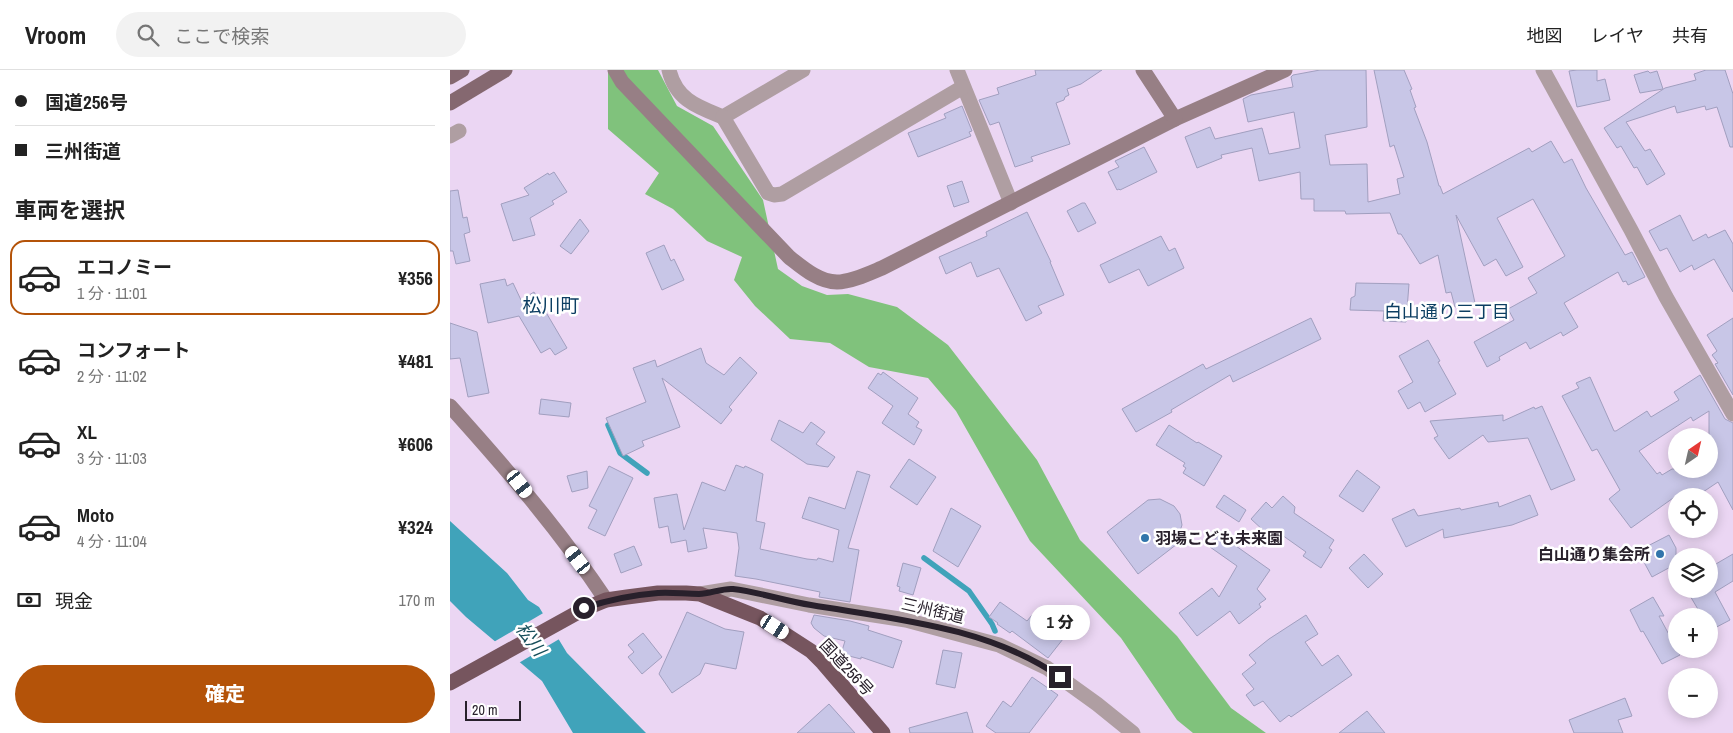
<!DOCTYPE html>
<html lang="ja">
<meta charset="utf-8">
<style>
body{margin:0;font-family:"Archivo Narrow","Noto Sans JP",sans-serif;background:#f2f2f2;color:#222;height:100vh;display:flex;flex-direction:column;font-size:19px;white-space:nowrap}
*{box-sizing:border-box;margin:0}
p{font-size:16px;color:#767676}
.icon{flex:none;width:28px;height:28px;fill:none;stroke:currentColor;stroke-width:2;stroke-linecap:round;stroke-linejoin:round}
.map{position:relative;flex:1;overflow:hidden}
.drawer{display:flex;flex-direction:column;background:#fff;width:450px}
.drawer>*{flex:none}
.guide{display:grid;align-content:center;height:110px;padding:0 15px;background:#fff}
.needle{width:32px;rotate:34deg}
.controls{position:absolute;left:1218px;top:358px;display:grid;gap:10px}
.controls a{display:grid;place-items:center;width:50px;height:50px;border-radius:50%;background:#fff;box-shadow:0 2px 12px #0003;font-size:25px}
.scale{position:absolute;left:15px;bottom:12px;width:56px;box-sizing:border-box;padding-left:5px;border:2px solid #28202b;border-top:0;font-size:14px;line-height:18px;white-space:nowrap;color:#28202b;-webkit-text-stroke:4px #fff;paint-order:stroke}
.end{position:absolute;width:22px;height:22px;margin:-11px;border:6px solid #28202b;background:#fff;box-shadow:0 0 0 2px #fff}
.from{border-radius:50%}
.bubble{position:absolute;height:35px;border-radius:18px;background:#fff;box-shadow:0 2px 12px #0003;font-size:16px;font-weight:800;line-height:35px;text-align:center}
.car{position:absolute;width:15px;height:30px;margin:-15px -8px;border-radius:6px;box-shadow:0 0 4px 1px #0007;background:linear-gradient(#fff 24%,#345 0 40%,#fff 0 76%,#345 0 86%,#fff 0)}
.guide b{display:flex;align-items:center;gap:18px;height:48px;font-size:19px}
.guide b+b{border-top:1px solid #e0e0e0}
.guide i{width:12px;height:12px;background:#222}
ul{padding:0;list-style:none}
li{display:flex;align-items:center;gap:15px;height:75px;margin:0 10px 8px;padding:0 5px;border:2px solid transparent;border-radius:15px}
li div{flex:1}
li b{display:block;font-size:19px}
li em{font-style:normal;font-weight:800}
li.active{border-color:#b45309}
li>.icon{width:45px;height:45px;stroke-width:1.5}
h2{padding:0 15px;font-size:22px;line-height:60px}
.pay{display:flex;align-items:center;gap:12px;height:55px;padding:0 15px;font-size:19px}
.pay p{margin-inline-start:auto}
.action{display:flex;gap:10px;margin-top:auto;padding:10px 15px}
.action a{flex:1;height:58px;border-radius:30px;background:#b45309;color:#fff;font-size:20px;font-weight:800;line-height:58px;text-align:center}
header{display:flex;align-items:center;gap:30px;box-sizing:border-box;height:70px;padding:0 25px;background:#fff;border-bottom:1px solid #e0e0e0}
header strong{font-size:24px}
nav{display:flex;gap:28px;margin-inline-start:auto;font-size:18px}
.search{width:350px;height:45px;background:#f2f2f2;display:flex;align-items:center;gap:12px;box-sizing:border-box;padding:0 18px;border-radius:28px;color:#767676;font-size:19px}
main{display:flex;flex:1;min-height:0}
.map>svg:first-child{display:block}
.forest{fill:#80c27c}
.water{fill:#40a3ba}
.pier{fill:#ebd6f3}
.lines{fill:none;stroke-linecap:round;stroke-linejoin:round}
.stream{stroke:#40a3ba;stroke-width:5.5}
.building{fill:#c8c6e7;stroke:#a19fbf;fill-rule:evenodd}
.street{stroke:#af9ea2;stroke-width:15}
.secondary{stroke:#977f85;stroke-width:15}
.primary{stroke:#856870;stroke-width:15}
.highway{stroke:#76555e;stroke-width:15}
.route{stroke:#28202b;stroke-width:6}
.poi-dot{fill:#3175ab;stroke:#fff;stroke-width:2}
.labels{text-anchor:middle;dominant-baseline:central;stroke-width:5;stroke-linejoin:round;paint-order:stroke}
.poi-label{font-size:16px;font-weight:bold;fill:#28202b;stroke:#fff;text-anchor:start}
.street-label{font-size:16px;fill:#28202b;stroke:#fff}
.neighbourhood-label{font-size:18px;fill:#0c3e62;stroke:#fff}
.water-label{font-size:18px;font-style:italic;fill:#164e5a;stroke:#fff}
.quarter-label{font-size:19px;fill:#0c3e62;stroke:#fff}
</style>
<header>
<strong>Vroom</strong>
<div class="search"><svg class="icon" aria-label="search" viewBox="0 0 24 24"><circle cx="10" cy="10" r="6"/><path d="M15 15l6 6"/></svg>ここで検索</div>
<nav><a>地図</a><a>レイヤ</a><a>共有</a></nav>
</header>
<main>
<section class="drawer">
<div class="guide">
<b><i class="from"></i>国道256号</b>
<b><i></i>三州街道</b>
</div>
<h2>車両を選択</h2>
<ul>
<li class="active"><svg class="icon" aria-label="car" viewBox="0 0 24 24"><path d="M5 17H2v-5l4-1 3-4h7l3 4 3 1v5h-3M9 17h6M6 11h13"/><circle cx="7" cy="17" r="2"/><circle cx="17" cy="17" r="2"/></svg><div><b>エコノミー</b><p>1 分 · 11:01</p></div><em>¥356</em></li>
<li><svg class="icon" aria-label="car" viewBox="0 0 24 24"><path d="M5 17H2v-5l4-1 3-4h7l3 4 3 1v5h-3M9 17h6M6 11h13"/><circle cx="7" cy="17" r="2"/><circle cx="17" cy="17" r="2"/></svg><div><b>コンフォート</b><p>2 分 · 11:02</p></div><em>¥481</em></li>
<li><svg class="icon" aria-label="car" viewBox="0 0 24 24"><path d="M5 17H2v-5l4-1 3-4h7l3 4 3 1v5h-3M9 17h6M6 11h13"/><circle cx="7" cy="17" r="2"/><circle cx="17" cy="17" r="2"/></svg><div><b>XL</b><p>3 分 · 11:03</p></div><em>¥606</em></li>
<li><svg class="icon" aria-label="car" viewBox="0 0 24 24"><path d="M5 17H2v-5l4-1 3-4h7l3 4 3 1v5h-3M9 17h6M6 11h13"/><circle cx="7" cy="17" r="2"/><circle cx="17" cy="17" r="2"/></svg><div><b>Moto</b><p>4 分 · 11:04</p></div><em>¥324</em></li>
</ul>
<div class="pay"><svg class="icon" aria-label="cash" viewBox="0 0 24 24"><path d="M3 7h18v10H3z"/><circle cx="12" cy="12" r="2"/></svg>現金<p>170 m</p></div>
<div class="action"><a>確定</a></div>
</section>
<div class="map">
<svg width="1283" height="663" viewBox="0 0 1283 663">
<rect width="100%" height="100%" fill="#ebd6f3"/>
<!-- forest -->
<path class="forest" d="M158,0H208L227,36L263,56L313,130L328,199L352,216L377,225L398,224L447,237L498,275L587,390L630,470L727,566L781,638L816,663H743L727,650L671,568L580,471L506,341L478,308L419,297L380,273L340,269L305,236L284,210L292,187L257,171L223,139L195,124L209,103L158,59Z"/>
<!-- water -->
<path class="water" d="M0,451L57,503L78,530L89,537L117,583L196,663H123L92,611L16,547L0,531Z"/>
<!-- pier -->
<path class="pier" d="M95,542L111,568L67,594L42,573Z"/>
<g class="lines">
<!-- stream -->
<g class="stream">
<path d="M158,355L170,383L197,403"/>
<path d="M474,488L519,521L542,554L545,561"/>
</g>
</g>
<!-- building -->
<g class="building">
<path d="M585,0H652L631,14L617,19L619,25L615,27L614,30L606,33L620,74L581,87L583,91L565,97L549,52L540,55L529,30L549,24L547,18L586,5Z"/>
<path d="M870,0H916L917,57L875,65L880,95L917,94L918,132L950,124L947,109L954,107L944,75L940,77L924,0H954L962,19L960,20L966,37L964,38L977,72L989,116H990L993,124L1079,78L1082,82L1101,71L1114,93L1122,89L1136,118L1175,185L1182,182L1195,207L1178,215L1176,211L1173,212L1168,202L1114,233L1128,257L1113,266L1111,262L1080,279L1076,272L1049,287L1050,290L1037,297L1024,272L1064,250L1058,239L1087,223L1078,208L1115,186L1083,129L1047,148L1073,197L1056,206L1046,189L1034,196L1006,145L1025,233L1005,237L1001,222L996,223L988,185L970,194L951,164H948L940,143L896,144L895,141H864V129H851L850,102L809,111L802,78L771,85L772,88L747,98L735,67L760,57L765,69L812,58L819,84L850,78L844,42L798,52L793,29L801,25L843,17L841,7L843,5Z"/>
<path d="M1127,0H1147V11L1155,9L1160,30L1127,37L1119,1Z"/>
<path d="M1256,0H1275L1283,24V77H1280L1267,37L1256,40L1255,36L1227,43L1225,36L1176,52L1195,81L1200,79L1215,104L1197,115L1187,97L1184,98L1171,76L1167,78L1154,58L1215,18L1246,10L1244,4Z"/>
<path d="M1198,1L1200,3L1207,1L1213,19L1190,23L1184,5Z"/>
<path d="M512,36L522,61L519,62L521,66L468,87L458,63L496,48L494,44Z"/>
<path d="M694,77L707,102L670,120L669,119L667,120L658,102L669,97L665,91Z"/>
<path d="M104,102L117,122L102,131L104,134L80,148L85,165L63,171L51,134L79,125L74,118L98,103L99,105Z"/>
<path d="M512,111L519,132L504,137L497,116Z"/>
<path d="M8,120L13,148L17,147L20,162L14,164L20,191L6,194L3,181H0V121Z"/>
<path d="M632,133H635L646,153L628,162L617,141Z"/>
<path d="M577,142L601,192H600L614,225L588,236L592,243L576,251L549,198L527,207L521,192L496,204L489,187L537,166L536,162Z"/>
<path d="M1230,145L1243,171L1256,164L1258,168L1275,160L1283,174V222L1264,189L1244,200L1242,195L1230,202L1217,178L1210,181L1199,161Z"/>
<path d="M130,149L139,161L121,184L110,176Z"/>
<path d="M711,166L719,181L725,178L734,198L698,216L689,199L659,213L650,195Z"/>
<path d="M214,175L221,191L224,189L234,210L212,220L196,183Z"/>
<path d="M55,209L57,216L63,213L71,230L84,222L117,278L105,285L100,278L91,283L69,246L38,253L30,214Z"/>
<path d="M906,213L959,214L956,252L933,251L934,241L900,240L901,228L905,226Z"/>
<path d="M861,248L871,269L783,312L780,305L721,340L722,342L686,362L672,339L753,294L756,299Z"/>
<path d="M1283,248V325L1265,294L1268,293L1262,285L1267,281L1257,265Z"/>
<path d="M0,253L27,262L39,323L18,327L10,288L0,289Z"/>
<path d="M978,270L990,291L988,292L1006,324L975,342L970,332L958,339L948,321L963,312L949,286Z"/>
<path d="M251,278L256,293L274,305L290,287L307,303L279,337L282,340L271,354L212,308L230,357L192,371L194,376L173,386L156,348L196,332L183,298L205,290L207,297Z"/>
<path d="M433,302L468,328L458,344L469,352L466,357L472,360L464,375L432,353L443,336L418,318L428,303L431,305Z"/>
<path d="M1250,305L1275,349L1283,353V440L1268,412L1247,426H1226L1181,458L1159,429L1170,420L1147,379L1142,381L1112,326L1129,318L1126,313L1140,307L1164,361H1166L1197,341L1201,347L1229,330L1224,322ZM1259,341V399H1222L1212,405L1210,402L1207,404L1189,381L1241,347L1243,351Z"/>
<path d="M91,329L121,333L119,347L89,344Z"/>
<path d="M1092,336L1125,410L1101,420L1078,368L1038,372L1033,365L999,389L984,368L988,366L980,351L1053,345V351L1084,337L1085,339Z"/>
<path d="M329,350L353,363L361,352L375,362L366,374L385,387L378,397L357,394L321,370Z"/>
<path d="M719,355L747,373L748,372L772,386L754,416L733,403L736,398L733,396L735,393L706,375Z"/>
<path d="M459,389L486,407L467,435L440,417Z"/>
<path d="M286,395L294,398L295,396L313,404L306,451L315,453L310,479L357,489L367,490L368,488L383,492L389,460L352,448L359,427L395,439L407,401L420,405L398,478L409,480L400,532L369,527L370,522L306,509L285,506L289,478L287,463L253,458L257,478L238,482L236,470L221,473L218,456L209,458L204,428L227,424L234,460L252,412L275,421Z"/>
<path d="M159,396L183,408L155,466L138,458L147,440L139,436Z"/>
<path d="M907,400L930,417L913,442L889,426Z"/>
<path d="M137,401L138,418L122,422L117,406Z"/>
<path d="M774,425L796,440L789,452L766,437Z"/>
<path d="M1080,425L1088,445L1062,455L994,468L993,459L956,477L942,449L964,439L968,446L1010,438L1011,440L1048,432L1049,437Z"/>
<path d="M833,426L845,437L844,443L884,470L879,478L882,480L871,498L853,486L856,482L832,465L826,472L801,449L816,432L822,438Z"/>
<path d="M710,429L724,436L730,444L732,455L728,467L731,471L688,504L657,462L698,430Z"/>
<path d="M501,438L531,456L508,497L483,481Z"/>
<path d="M769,464L820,500L807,519L816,529L809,534L811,537L789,554L780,541L747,566L729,543L762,518L769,527L787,496L760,477Z"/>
<path d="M1219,465L1226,478V494L1202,507L1188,481Z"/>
<path d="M184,476L192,495L171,503L164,484Z"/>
<path d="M914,484L933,504L918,518L899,498Z"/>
<path d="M1283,484V511L1265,522L1280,550L1259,561V546H1252L1236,519H1259V498Z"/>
<path d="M453,493L471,498L463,525L449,521L450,517L447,516Z"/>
<path d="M1203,527L1214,546H1209L1230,585L1212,594L1193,561L1191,562L1180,540Z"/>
<path d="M550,532L577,551L582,545L613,569L598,588L562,561L560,563L547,554L548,553L539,547Z"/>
<path d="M237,542L275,559L294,562L286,599L255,593L250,604L222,623L209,604Z"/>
<path d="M364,545L400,551L419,556L418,560L452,571L443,598L411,587V589L391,584L395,571L374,566L364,558L361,553Z"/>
<path d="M856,545L868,564L855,572L872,596L888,585L902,605L841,647L839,645L830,652L813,631L804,636L796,625L804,619L792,604L806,593L799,585L819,569Z"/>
<path d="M193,563L212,587L192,604L178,587L184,582L178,575Z"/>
<path d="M493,580L512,583L505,618L486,614Z"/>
<path d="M582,607L608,625L579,663H546L536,656L553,631L561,637Z"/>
<path d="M1175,628L1182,646L1168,650L1173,663H1124L1119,650Z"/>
<path d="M379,634L405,663H347Z"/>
<path d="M917,641L935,663H889Z"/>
<path d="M517,642L523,663H460L459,658Z"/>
</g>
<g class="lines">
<!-- street -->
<g class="street">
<path d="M219,0C226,30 248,37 273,47L353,0"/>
<path d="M507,0L561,133"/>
<path d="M1093,0L1181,160L1216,227L1283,344"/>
<path d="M273,47L318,123L324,125L332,124L513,17"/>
<path d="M0,66L9,61"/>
<path d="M250,524L281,519L359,535L456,550L549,575L597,598L647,634L683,663"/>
</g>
<!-- secondary -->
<g class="secondary">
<path d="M165,0L172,12L339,187C353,198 369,212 387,212C401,212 420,203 432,198L725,49L835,0"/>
<path d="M693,0L725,49"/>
<path d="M0,336C56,398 110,461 156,530"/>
</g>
<!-- primary -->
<g class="primary">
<path d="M0,7L12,0"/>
<path d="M0,33L55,0"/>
</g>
<!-- highway -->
<path class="highway" d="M0,613L134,539L156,530L177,527L208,523H236L250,524L310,548L361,581L373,593L433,663"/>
</g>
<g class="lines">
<!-- route -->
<path class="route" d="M134,538C158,530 182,525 208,523C221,522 235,524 249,524C260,524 272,518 283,519C309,522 335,531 361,535C444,549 539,557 610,607"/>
</g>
<!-- markers -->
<g class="poi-dot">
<circle cx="695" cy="468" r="5"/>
<circle cx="1210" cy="484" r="5"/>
</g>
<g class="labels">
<!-- poi labels -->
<g class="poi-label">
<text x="705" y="468">羽場こども未来園</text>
<text x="1200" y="484" text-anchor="end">白山通り集会所</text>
</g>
<!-- street labels -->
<g class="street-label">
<text transform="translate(483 540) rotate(13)">三州街道</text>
<text transform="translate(397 597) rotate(47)">国道256号</text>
</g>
<!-- neighbourhood labels -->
<g class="neighbourhood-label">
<text x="997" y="241">白山通り三丁目</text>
</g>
<!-- water labels -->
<g class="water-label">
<text transform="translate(81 569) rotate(53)">松川</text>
</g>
<!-- quarter labels -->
<g class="quarter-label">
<text x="101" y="235">松川町</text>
</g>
</g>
</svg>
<div class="controls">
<a><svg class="needle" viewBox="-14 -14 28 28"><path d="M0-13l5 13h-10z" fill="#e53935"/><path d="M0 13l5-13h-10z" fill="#767676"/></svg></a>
<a><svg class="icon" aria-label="locate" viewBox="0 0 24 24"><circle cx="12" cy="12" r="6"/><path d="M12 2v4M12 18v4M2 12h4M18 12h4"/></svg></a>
<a><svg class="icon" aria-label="layers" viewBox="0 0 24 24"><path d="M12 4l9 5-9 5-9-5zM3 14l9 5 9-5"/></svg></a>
<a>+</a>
<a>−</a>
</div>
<div class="scale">20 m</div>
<i class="end from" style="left:134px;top:538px"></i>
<i class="end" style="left:610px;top:607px"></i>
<div class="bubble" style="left:580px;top:535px;width:60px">1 分</div>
<i class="car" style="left:70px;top:414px;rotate:141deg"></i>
<i class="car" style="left:128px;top:490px;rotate:323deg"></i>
<i class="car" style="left:325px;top:557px;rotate:123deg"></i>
</div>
</main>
